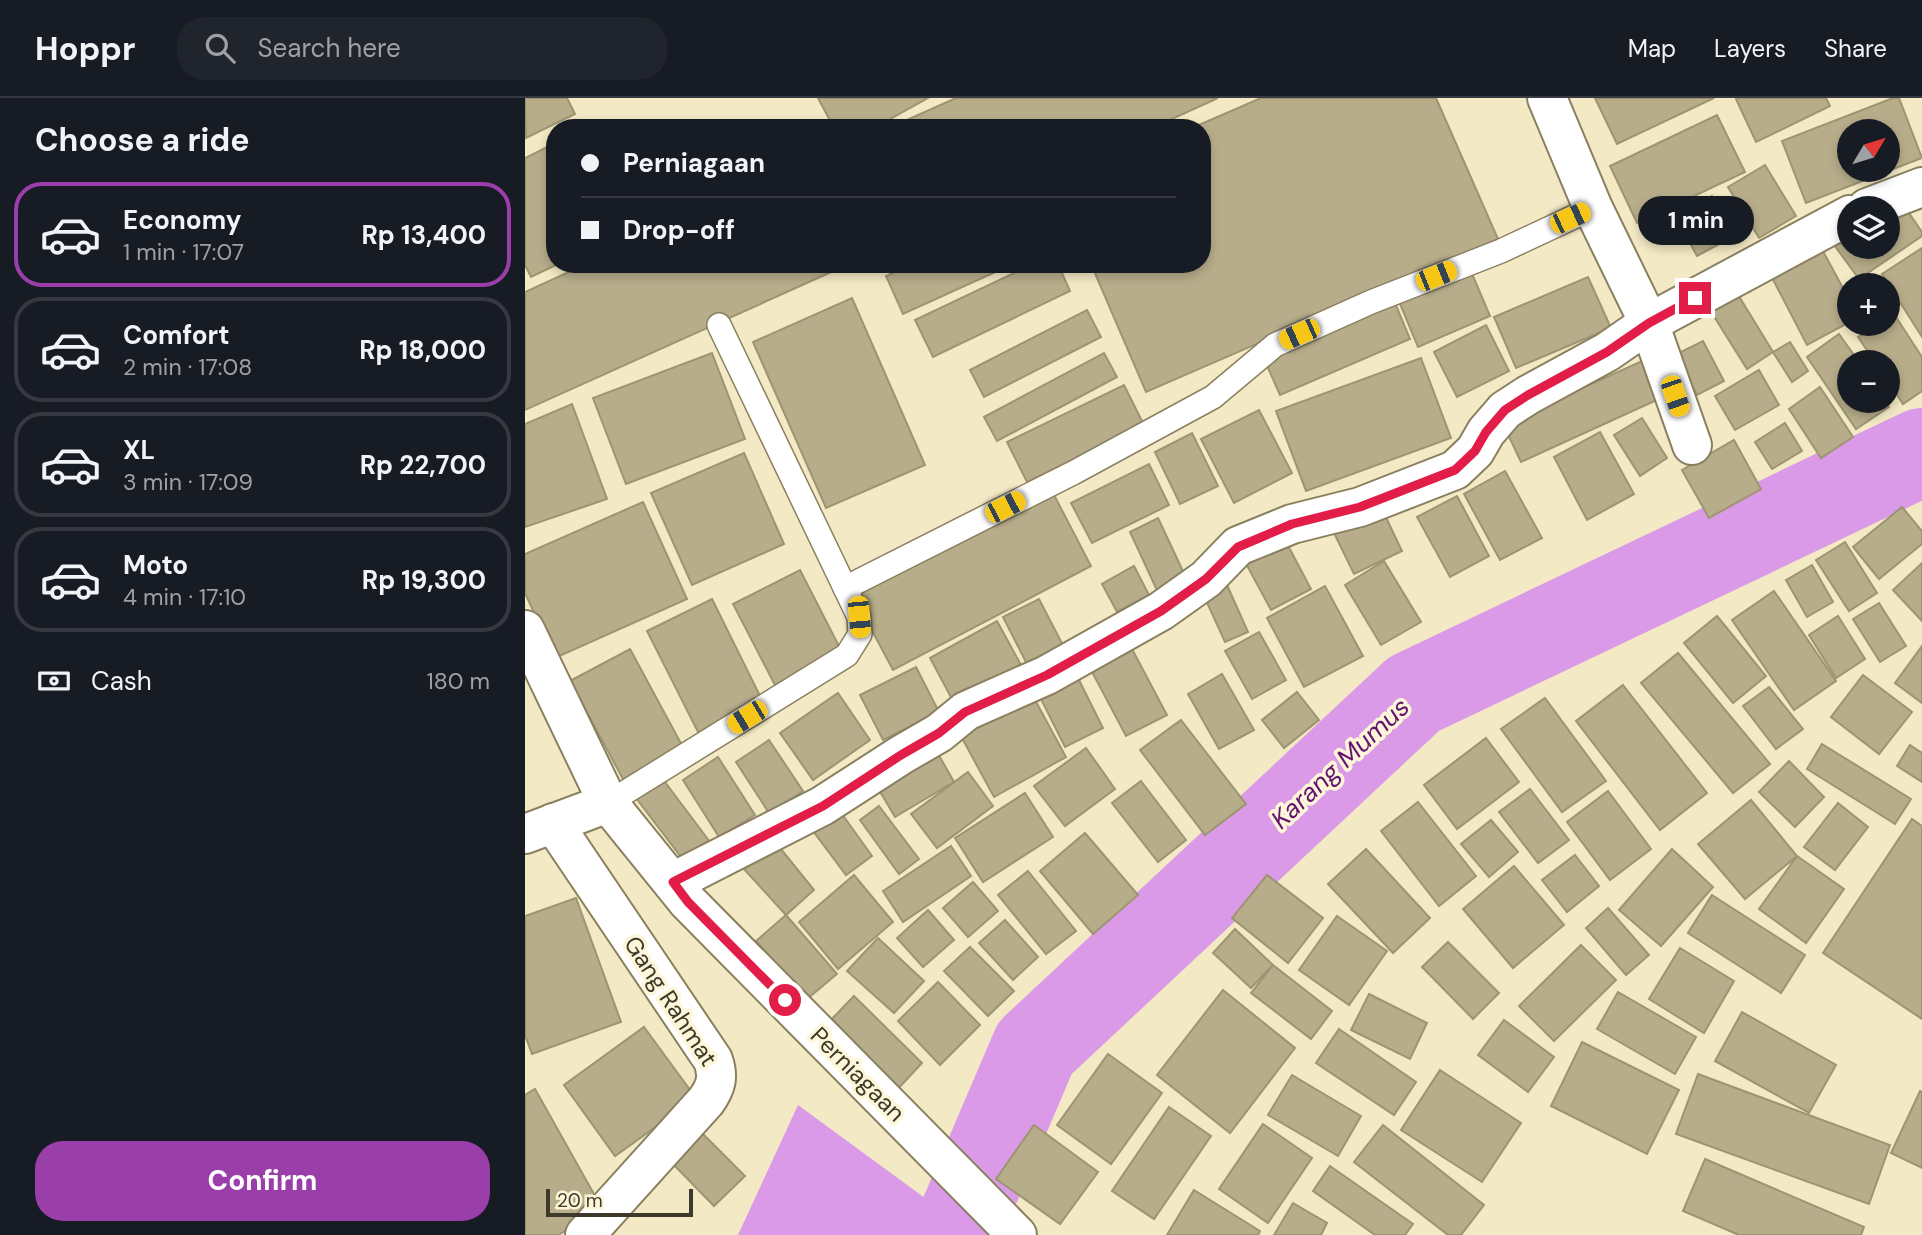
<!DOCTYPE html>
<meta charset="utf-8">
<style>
body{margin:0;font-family:"DM Sans",sans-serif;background:#20242c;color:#f1f3f6;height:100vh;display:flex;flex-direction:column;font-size:26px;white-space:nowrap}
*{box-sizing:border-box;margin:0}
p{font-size:23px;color:#9ea1a6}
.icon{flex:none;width:38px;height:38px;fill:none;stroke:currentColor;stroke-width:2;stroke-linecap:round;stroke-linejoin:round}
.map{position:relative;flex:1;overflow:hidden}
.drawer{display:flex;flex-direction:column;background:#171b24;width:525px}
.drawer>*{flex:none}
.hud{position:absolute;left:21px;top:21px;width:665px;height:154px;border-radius:28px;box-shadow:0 4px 10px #0003;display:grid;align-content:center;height:154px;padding:0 35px;background:#171b24}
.needle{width:46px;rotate:52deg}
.fabs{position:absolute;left:1312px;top:21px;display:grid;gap:14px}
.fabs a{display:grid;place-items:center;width:63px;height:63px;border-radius:50%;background:#171b24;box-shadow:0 4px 10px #0003;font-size:35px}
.scale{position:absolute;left:21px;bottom:18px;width:147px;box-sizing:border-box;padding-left:7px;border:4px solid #3d392b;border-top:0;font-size:19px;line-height:24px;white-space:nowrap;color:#3d392b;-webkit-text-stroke:5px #fef6d9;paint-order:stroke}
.end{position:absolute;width:32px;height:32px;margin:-16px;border:9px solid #e11d48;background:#fff;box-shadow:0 0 0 4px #fff}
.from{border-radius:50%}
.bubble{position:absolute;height:49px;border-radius:24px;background:#171b24;box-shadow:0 4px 10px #0003;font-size:23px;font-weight:700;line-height:49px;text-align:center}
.car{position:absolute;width:21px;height:42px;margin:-21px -10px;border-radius:9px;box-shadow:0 0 5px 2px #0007;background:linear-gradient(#f5c518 24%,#345 0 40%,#f5c518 0 76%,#345 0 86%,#f5c518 0)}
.hud b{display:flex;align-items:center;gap:24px;height:66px;font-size:26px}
.hud b+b{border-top:2px solid #363941}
.hud i{width:18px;height:18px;background:#f1f3f6}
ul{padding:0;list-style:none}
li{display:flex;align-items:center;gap:21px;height:105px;margin:0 14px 10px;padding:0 21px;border:4px solid #363941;border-radius:28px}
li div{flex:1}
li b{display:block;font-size:26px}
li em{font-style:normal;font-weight:700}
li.on{border-color:#9a3faa}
li>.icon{width:63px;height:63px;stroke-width:1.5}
h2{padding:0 35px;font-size:32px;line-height:84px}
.pay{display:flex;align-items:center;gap:18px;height:77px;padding:0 35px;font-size:26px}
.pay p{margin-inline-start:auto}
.primary-button{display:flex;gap:14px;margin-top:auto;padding:14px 35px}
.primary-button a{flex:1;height:80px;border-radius:28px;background:#9a3faa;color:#fff;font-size:28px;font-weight:700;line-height:80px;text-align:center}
header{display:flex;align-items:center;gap:42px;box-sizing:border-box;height:98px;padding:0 35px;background:#171b24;border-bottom:2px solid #363941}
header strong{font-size:33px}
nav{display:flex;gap:38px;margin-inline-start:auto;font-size:24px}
.search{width:490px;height:63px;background:#20242c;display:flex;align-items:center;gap:18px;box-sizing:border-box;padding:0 24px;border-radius:28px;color:#9ea1a6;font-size:26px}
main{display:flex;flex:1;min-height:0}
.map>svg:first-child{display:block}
.water{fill:#db9ae7}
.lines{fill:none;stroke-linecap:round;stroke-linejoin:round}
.river{stroke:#db9ae7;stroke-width:88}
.building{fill:#b7ad8a;stroke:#9d9472;stroke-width:2;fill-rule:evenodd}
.service-casing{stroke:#8a805f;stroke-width:26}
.minor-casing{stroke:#8a805f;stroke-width:42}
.tertiary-casing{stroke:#8a805f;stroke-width:42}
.service{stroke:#fff;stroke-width:23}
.minor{stroke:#fff;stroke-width:38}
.tertiary{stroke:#fff;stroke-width:38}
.route{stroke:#e11d48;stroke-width:9}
.labels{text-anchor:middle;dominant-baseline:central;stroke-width:7;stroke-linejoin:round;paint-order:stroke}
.street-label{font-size:24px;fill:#3d392b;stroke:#fef6d9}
.water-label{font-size:26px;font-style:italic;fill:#631371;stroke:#fef6d9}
</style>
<header>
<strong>Hoppr</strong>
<div class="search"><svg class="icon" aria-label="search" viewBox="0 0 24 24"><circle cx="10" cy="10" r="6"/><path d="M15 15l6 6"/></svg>Search here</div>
<nav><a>Map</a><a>Layers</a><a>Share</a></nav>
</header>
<main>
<section class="drawer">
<h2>Choose a ride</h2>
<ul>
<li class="on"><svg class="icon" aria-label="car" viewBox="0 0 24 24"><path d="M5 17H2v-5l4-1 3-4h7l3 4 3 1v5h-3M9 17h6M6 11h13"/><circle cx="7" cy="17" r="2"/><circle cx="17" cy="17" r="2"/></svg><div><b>Economy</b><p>1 min · 17:07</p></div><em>Rp 13,400</em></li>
<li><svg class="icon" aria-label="car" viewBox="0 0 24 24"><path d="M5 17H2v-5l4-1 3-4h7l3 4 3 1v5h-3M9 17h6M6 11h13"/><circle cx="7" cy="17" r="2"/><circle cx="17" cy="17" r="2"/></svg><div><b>Comfort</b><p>2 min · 17:08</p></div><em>Rp 18,000</em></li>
<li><svg class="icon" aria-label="car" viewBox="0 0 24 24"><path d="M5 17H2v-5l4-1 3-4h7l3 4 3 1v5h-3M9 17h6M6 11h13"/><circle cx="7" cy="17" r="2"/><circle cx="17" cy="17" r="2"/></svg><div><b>XL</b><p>3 min · 17:09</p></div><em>Rp 22,700</em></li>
<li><svg class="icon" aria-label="car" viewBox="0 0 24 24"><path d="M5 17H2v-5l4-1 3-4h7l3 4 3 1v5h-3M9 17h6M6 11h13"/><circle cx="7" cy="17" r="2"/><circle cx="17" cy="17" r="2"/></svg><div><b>Moto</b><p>4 min · 17:10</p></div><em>Rp 19,300</em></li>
</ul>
<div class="pay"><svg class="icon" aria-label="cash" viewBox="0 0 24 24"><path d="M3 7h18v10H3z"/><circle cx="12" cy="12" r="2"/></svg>Cash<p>180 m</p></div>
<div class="primary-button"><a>Confirm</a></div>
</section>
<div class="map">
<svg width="1397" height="1137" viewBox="0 0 1397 1137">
<rect width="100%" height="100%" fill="#f3e9c4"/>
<!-- water -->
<path class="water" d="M273,1007L434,1125L430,1137H213Z"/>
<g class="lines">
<!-- river -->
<path class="river" d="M430,1137L510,950L889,596L1397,354"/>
</g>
<!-- building -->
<g class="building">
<path d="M0,0H42L50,16L1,40Z"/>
<path d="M293,0H403L349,30H309Z"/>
<path d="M431,0H693L627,30H364Z"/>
<path d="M736,0H911L973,141L621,294L566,166H677V30H667Z"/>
<path d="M1070,0H1189L1092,46Z"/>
<path d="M1214,0H1301L1305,8L1231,44L1211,1Z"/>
<path d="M1368,0H1374L1397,60L1281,105L1257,43ZM1325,33H1363V72H1325Z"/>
<path d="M1192,17L1220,74L1112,125L1085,68Z"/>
<path d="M30,45V166H33L6,179L0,167V60Z"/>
<path d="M1240,67L1271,118L1234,140L1203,89Z"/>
<path d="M1187,98L1209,138L1172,158L1151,119Z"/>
<path d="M1373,99L1397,134V138L1334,181L1307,144L1325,132V149H1363V110Z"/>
<path d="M1293,144L1325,203V224L1282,247L1242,170Z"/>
<path d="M1397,150V239L1357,176Z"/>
<path d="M61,166H324L0,312V194Z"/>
<path d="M387,166H488L378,216L361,178Z"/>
<path d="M508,166H533L545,193L408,259L390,222Z"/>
<path d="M945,171L965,218L893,249L873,201Z"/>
<path d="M1063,179L1086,230L991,270L969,219Z"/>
<path d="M1212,195L1248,254L1222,271L1185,212Z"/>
<path d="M327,200L400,367L301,410L228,244Z"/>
<path d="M870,205L885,241L755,297L740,263Z"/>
<path d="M562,212L576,239L459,299L445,272Z"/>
<path d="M1369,216L1397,259V293L1378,306L1363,283V264H1350L1333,239L1353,226H1363V219Z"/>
<path d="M961,227L984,273L932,299L909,254Z"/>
<path d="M1314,236L1334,264H1325V303H1360L1364,309L1331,331L1282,259Z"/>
<path d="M1178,243L1199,283L1172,297L1150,257Z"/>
<path d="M1265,244L1283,273L1267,284L1248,254Z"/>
<path d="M187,255L220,341L101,386L68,300Z"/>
<path d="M579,255L592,279L472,343L459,319Z"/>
<path d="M896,260L926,340L781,393L751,313Z"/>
<path d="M1117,263L1134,301L996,364L978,326Z"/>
<path d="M1234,272L1254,307L1210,332L1190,298Z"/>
<path d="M599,287L619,327L502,384L482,344Z"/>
<path d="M1295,289L1328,339L1296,360L1264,311Z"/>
<path d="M47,306L82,401L0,429V326Z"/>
<path d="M734,312L767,375L709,405L676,341Z"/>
<path d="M1117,320L1142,360L1115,378L1089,337Z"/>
<path d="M1260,325L1277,353L1247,371L1230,344Z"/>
<path d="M1075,334L1109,396L1062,422L1029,359Z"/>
<path d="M667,335L693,388L655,406L630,354Z"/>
<path d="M1209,342L1236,391L1184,420L1157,372Z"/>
<path d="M219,355L259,446L167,487L126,395Z"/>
<path d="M624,366L644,407L567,445L546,405Z"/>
<path d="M980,373L1017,440L975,462L939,396Z"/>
<path d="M528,395L566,468L368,572L329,499Z"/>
<path d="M932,398L964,458L925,479L892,419Z"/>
<path d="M118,404L162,501L30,560L0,495V456Z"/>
<path d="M1377,409L1397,433V446L1354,481L1328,449Z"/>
<path d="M857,411L877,453L829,476L809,435Z"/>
<path d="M633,420L665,488L636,501L605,434Z"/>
<path d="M759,440L786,491L746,512L719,462Z"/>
<path d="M1320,444L1352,495L1324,513L1291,462Z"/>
<path d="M859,463L896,524L856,547L820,487Z"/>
<path d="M1397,465V523L1368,492Z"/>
<path d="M1287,467L1308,504L1282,519L1261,482Z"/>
<path d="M609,468L624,497L592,514L577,486Z"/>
<path d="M275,472L318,556L252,591L208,506Z"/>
<path d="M702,487L723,534L700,544L679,498Z"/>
<path d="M800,488L838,558L779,589L742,520Z"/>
<path d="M1249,493L1311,583L1269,612L1207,522Z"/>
<path d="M187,501L238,604L174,636L122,533Z"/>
<path d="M514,501L542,555L506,574L478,519Z"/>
<path d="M1354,505L1381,548L1355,564L1328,521Z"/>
<path d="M1192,518L1241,578L1208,605L1159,545Z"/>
<path d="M1313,518L1340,561L1311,580L1284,537Z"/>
<path d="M472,523L496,567L428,603L405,560Z"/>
<path d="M734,534L761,582L727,601L700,553Z"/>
<path d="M1397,548V605L1370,585Z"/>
<path d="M105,551L159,651L99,683L45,583Z"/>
<path d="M607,551L642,617L601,638L566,572Z"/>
<path d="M1153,555L1245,666L1208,695L1116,585Z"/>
<path d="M391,569L414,614L358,642L335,597Z"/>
<path d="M550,574L578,630L540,649L512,593Z"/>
<path d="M697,576L729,632L694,651L663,596Z"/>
<path d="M1338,577L1387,614L1354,656L1306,619Z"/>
<path d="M1098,587L1182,695L1135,732L1051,623Z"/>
<path d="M503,589L541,659L469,699L431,629Z"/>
<path d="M1244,589L1278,631L1251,651L1218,608Z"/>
<path d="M772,594L794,622L759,650L737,622Z"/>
<path d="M313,595L345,642L288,682L255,635Z"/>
<path d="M1020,600L1081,683L1037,714L976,631Z"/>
<path d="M656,622L721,706L680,737L615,652Z"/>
<path d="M961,640L994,684L932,731L899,687Z"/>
<path d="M244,642L278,693L244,715L211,664Z"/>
<path d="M407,645L429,684L370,719L347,680Z"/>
<path d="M1297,646L1386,701L1370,726L1282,671Z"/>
<path d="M1385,647L1397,655V684L1372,668Z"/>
<path d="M561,650L590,691L540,728L509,688Z"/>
<path d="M193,659L230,717L194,739L158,682Z"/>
<path d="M1264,663L1299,699L1270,729L1234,694Z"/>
<path d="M443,674L468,708L412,750L386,716Z"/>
<path d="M137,680L191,752L166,772L111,700Z"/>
<path d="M616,683L661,742L633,764L587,705Z"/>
<path d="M1005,691L1044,742L1013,765L974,714Z"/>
<path d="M1083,693L1126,751L1085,782L1042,724Z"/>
<path d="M500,695L528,739L458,784L430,740Z"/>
<path d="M1226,702L1272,758L1220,801L1173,746Z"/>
<path d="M893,704L951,778L914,808L856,733Z"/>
<path d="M1313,705L1343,729L1310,772L1279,749Z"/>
<path d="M354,708L394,761L374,776L335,722Z"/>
<path d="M312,709L347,758L321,777L285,729Z"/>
<path d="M1387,721L1397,728V921L1298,855Z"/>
<path d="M966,722L993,754L964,779L936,746Z"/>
<path d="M560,735L613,797L568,836L515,773Z"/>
<path d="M251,745L289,792L261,817L219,771Z"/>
<path d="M426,748L446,778L378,824L358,793Z"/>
<path d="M841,751L905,820L868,855L803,786Z"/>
<path d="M1147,751L1188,789L1136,848L1094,812Z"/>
<path d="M1050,757L1074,788L1042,814L1017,782Z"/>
<path d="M1272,758L1319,791L1281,845L1234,811Z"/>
<path d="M989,768L1039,827L988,870L938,811Z"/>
<path d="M503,773L551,833L521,856L473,797Z"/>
<path d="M329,777L368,824L313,871L274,824Z"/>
<path d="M742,777L798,820L763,865L707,820Z"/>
<path d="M448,784L473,813L443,839L418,810Z"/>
<path d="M1187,797L1280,857L1256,895L1163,835Z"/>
<path d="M51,800L96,924L7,956L0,937V818Z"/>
<path d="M1083,810L1124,857L1101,877L1061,830Z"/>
<path d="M403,812L429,842L398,869L372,840Z"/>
<path d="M261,817L312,876L282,901L231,843Z"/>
<path d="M812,818L862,853L824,907L774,872Z"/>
<path d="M480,822L513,859L488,882L454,845Z"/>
<path d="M710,831L748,867L726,890L688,855Z"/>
<path d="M353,840L399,883L369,915L322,873Z"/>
<path d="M923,844L974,895L948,921L897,869Z"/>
<path d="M1056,847L1091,882L1029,943L994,908Z"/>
<path d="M445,849L489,893L463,918L419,873Z"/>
<path d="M1155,850L1209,883L1179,935L1124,901Z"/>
<path d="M748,867L807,913L786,941L726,895Z"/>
<path d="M413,884L455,927L415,967L373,923Z"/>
<path d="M698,892L770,950L705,1035L632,977Z"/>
<path d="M1093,894L1171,939L1150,976L1072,931Z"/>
<path d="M844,896L902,925L885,961L826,932Z"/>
<path d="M329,898L397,965L370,994L301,927Z"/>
<path d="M1217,914L1311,967L1284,1015L1190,963Z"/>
<path d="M979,922L1029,959L1003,994L953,957Z"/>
<path d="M119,929L171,1000L90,1058L39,987Z"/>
<path d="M814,931L891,984L869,1017L791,965Z"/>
<path d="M1057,944L1154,992L1122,1056L1026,1008Z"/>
<path d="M583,956L637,995L586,1066L532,1027Z"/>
<path d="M915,972L996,1025L957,1084L876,1032Z"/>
<path d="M1173,976L1365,1047L1344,1106L1151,1036Z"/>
<path d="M767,977L836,1018L813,1058L743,1017Z"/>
<path d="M10,991L78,1112L33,1137H0V997Z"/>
<path d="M1395,993L1397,994V1070L1366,1055Z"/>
<path d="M644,1009L686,1038L629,1121L587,1093Z"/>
<path d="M738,1026L787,1060L743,1125L694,1091Z"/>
<path d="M509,1027L573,1074L535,1126L471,1081Z"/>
<path d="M858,1027L959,1107L936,1137H923L829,1064Z"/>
<path d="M176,1034L220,1078L189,1108L146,1064Z"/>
<path d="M1180,1061L1339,1129L1336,1137H1214L1158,1113Z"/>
<path d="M805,1068L888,1126L880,1137H850L788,1093Z"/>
<path d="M669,1092L735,1133L733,1137H642Z"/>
<path d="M768,1105L802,1125L796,1137H749Z"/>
</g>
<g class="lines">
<!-- service casing -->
<g class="service-casing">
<g id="service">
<path d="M320,490L548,375L688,299L750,247L846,204L976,153L1068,110"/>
<path d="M83,705L322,557L335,536L334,519L194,227"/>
</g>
</g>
<!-- minor casing -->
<g class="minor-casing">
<g id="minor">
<path d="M1022,0L1068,110L1124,225L1167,347"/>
<path d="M1342,110L1397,89"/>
<path d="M28,725L188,962C194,979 191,989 181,1003L60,1137"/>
<path d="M0,736L83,705"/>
<path d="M148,784L297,708L376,657L414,635L441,613L522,577L636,513L681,481L713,448L767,426L835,409L930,372L950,353L961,334L980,312L1003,297L1082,254L1124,225L1325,117"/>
</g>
</g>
<!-- tertiary casing -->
<g class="tertiary-casing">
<path id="tertiary" d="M0,532L83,705L163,804L492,1137"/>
</g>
<!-- service -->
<use href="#service" class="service"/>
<!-- minor -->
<use href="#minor" class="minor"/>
<!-- tertiary -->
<use href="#tertiary" class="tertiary"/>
</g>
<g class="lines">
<!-- route -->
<path class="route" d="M260,902L163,804L148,784L298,708L376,657L414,635L440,614L522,577L636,513L681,481L713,449L767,426L835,409L930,372L950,353L961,334L980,312L1003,297L1082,254L1124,225L1170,200"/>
</g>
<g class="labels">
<!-- street labels -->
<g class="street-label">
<text transform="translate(146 903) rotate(57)">Gang Rahmat</text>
<text transform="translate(333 976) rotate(45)">Perniagaan</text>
</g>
<!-- water labels -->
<g class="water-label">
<text transform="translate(815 665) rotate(-43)">Karang Mumus</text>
</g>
</g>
</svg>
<div class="fabs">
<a><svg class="needle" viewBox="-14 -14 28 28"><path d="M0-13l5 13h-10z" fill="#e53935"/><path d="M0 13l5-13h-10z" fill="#9ea1a6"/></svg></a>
<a><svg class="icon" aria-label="layers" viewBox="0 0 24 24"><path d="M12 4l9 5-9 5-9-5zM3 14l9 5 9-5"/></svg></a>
<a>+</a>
<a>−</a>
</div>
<div class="scale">20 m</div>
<i class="end from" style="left:260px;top:902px"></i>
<i class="end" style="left:1170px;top:200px"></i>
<div class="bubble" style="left:1113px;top:98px;width:116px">1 min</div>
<i class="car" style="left:1045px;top:120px;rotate:65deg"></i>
<i class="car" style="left:911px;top:178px;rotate:68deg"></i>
<i class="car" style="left:774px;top:236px;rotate:246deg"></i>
<i class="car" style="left:1150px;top:298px;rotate:161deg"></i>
<i class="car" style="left:480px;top:409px;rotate:63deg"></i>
<i class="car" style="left:334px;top:519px;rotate:175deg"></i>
<i class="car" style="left:222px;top:619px;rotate:239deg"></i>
<div class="hud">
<b><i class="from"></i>Perniagaan</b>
<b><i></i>Drop-off</b>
</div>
</div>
</main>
